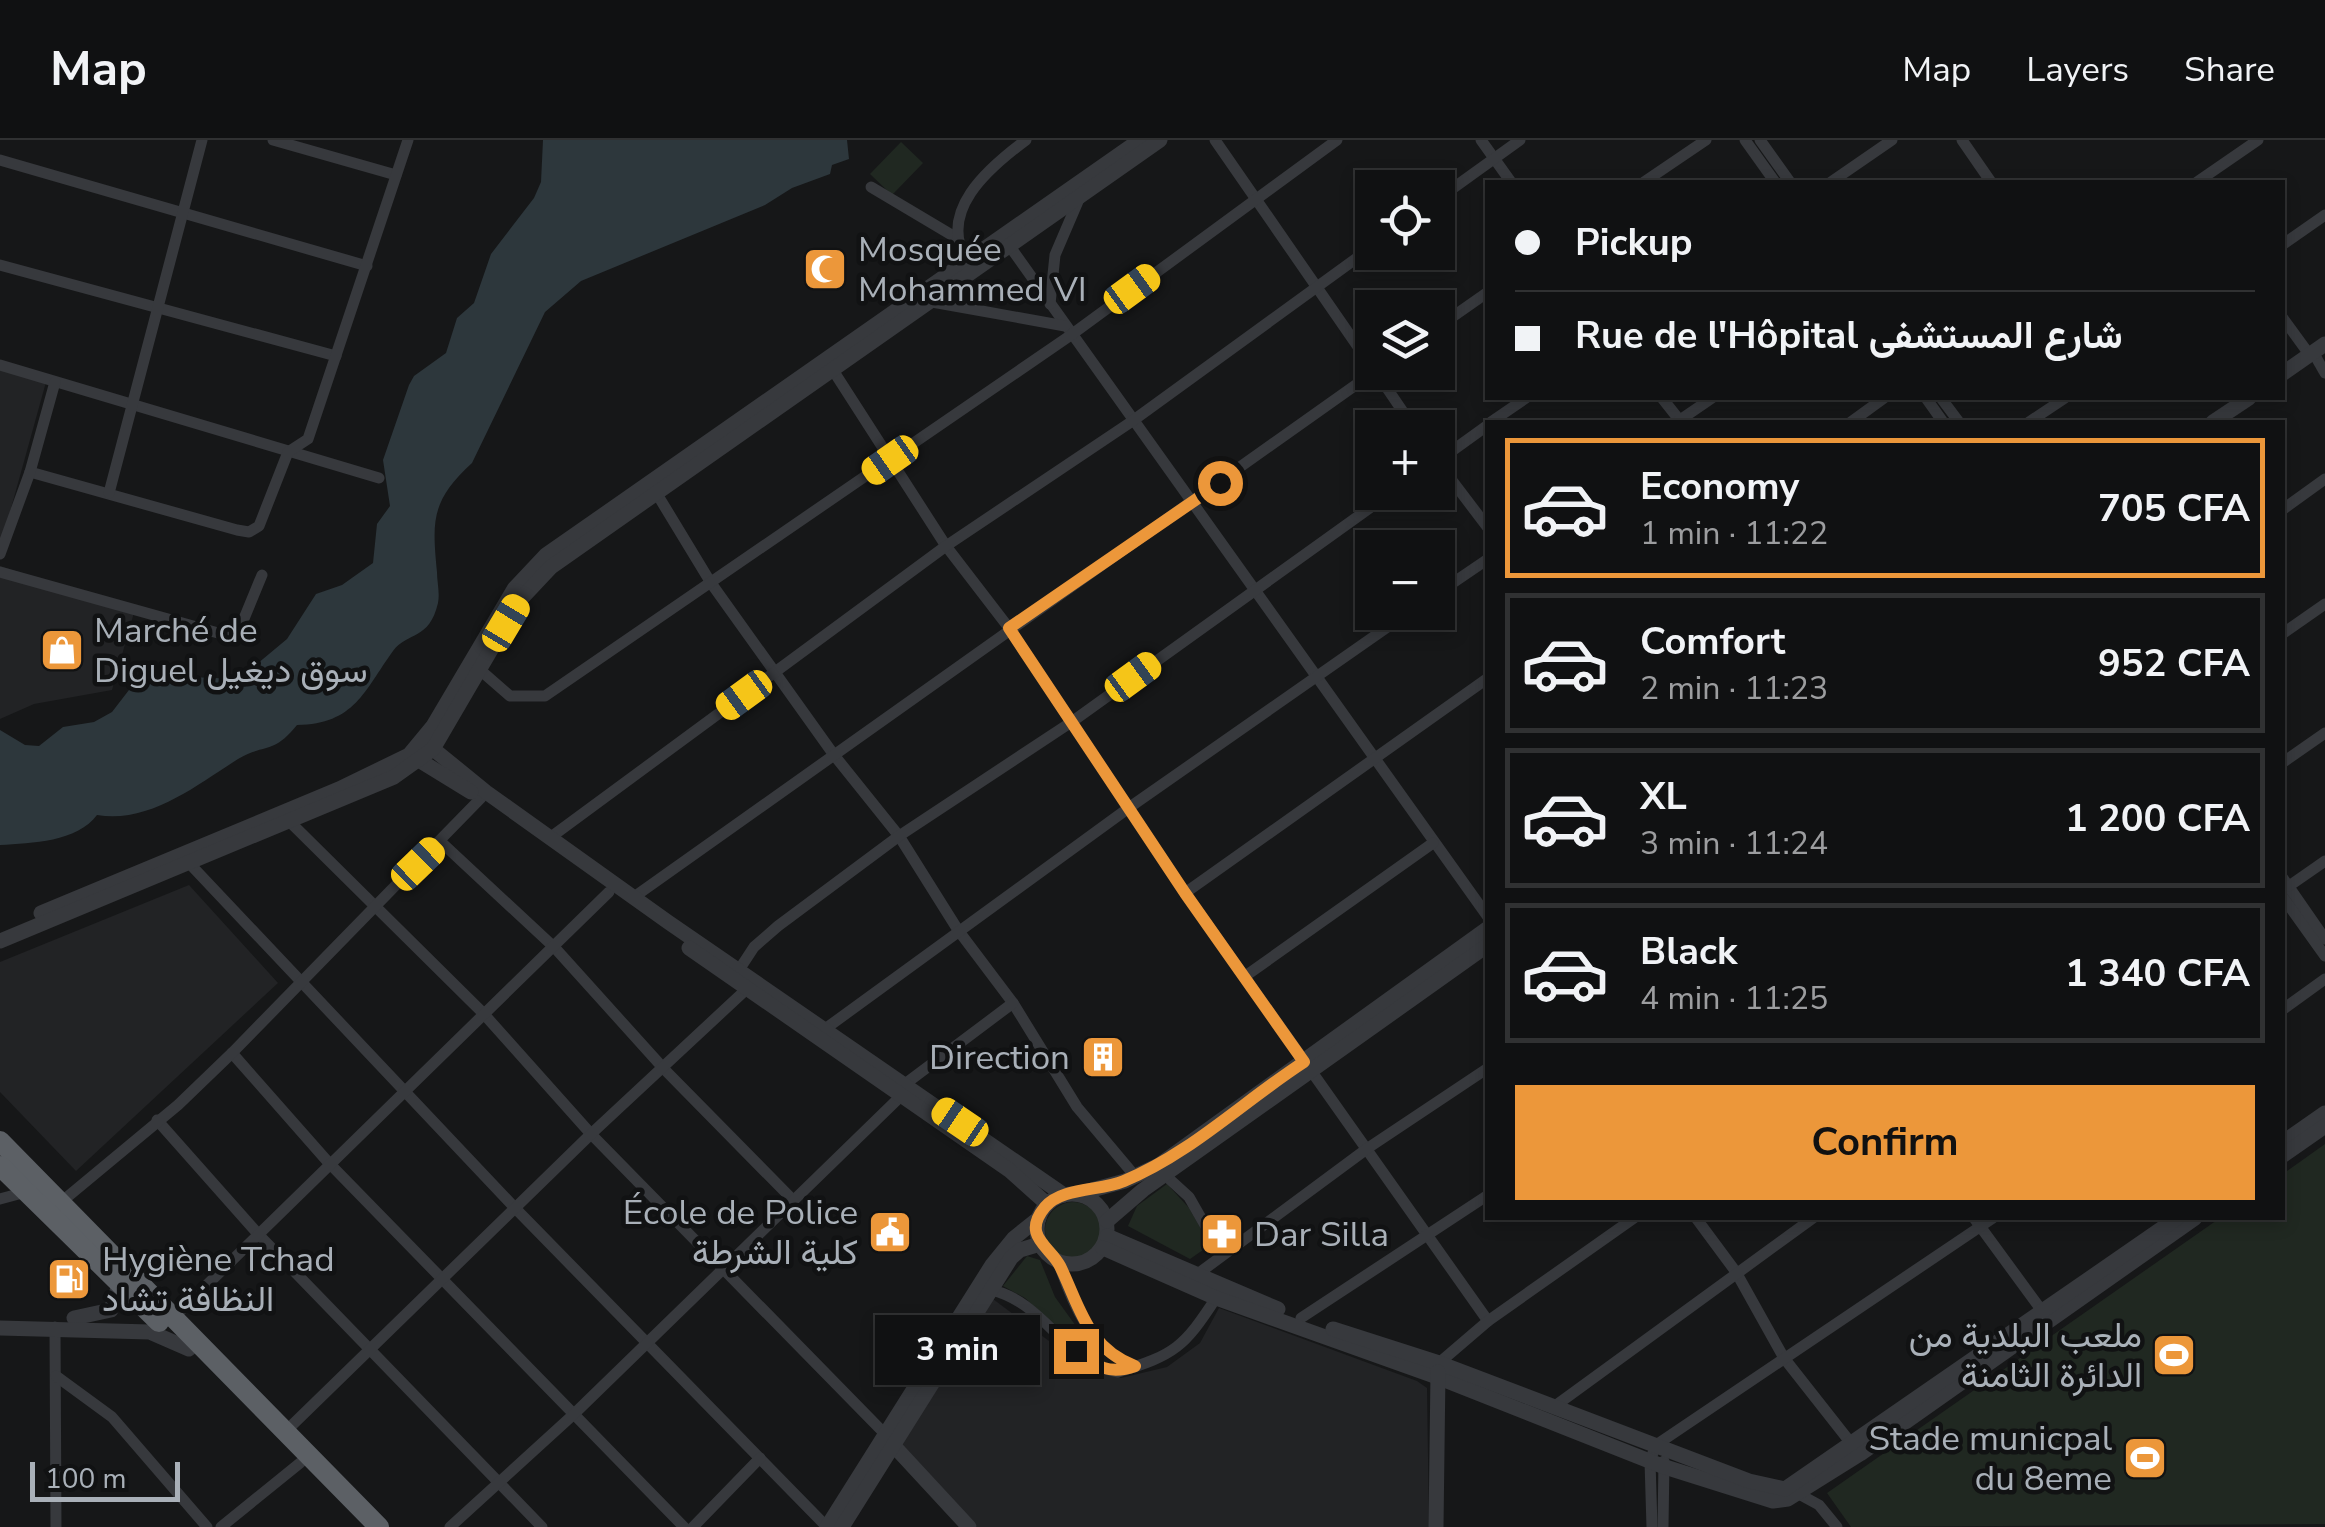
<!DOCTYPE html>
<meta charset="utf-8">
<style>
body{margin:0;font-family:"Nunito Sans",Vazirmatn,sans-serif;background:#191a1b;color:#f1f3f6;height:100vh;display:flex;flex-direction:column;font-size:38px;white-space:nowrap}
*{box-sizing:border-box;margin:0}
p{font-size:32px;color:#9c9d9f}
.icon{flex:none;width:55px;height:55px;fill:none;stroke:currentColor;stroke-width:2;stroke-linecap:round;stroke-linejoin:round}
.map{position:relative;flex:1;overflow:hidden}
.side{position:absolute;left:1485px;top:280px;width:800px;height:800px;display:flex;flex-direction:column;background:#101112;border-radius:0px;box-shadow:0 5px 15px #0003,0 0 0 2px #303132}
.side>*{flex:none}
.top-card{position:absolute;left:1485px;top:40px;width:800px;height:220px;border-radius:0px;box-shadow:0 5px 15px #0003,0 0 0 2px #303132;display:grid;align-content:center;height:220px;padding:0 30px;background:#101112}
.buttons{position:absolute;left:1355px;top:30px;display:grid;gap:20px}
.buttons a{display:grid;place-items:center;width:100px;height:100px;border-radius:0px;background:#101112;box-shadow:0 5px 15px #0003,0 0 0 2px #303132;font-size:50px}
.scale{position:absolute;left:30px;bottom:25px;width:150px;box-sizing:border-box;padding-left:10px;border:5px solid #a9b0b8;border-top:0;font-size:28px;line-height:35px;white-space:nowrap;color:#a9b0b8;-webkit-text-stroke:8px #111213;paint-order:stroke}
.end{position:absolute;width:45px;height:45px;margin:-22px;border:12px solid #ec973a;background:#111;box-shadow:0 0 0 5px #111}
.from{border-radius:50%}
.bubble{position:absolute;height:70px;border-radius:0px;background:#101112;box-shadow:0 5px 15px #0003,0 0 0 2px #303132;font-size:32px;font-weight:700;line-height:70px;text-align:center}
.car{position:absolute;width:30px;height:60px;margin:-30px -15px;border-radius:12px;box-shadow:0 0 8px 2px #0007;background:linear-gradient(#f5c518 24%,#345 0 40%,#f5c518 0 76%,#345 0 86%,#f5c518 0)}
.top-card b{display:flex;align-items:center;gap:35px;height:95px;font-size:38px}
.top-card b+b{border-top:2px solid #303132}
.top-card i{width:25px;height:25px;background:#f1f3f6}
ul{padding:18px 0 0;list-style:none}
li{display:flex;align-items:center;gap:30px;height:140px;margin:0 20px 15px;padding:0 10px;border:5px solid #303132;border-radius:0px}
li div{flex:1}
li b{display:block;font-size:38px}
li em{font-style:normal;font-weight:700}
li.active{border-color:#ec973a}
li>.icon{width:90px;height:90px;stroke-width:1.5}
.primary-button{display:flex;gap:20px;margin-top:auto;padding:20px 30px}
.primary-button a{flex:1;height:115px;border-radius:0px;background:#ec973a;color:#111;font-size:40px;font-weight:700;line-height:115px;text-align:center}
header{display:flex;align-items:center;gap:60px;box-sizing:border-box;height:140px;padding:0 50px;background:#101112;border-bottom:2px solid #303132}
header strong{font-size:48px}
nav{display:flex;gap:55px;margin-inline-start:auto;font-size:35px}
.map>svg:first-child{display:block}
.built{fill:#222325}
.green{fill:#202821}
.water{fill:#2d373c}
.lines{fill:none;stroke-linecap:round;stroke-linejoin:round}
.minor{stroke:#37393d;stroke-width:11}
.tertiary{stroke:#37393d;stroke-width:15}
.trunk{stroke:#5c6065;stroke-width:20}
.route{stroke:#ec973a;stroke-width:12}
.labels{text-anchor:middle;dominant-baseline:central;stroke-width:9;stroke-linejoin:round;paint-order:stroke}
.poi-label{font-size:35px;fill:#a9b0b8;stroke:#111213;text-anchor:start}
</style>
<header>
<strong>Map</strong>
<nav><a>Map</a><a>Layers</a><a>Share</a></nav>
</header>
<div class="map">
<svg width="2325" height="1387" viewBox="0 0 2325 1387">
<rect width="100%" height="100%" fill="#161718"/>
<!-- built -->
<g class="built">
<path d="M0,228L46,242L0,408Z"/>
<path d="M0,426L135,469L112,550L34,564L0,579Z"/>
<path d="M189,745L278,843L76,1031L0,952V822Z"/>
<path d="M993,1159L1081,1225L1121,1238L1167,1227L1200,1203L1219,1168L1417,1241L1427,1248L1429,1387H977L900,1305Z"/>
</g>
<!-- green -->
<g class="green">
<path d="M901,2L923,23L892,55L870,34Z"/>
<path d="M2325,1004V1384L1851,1387L1827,1353L2220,1078H2282L2283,1034Z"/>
<path d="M1167,1044L1189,1068L1210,1105L1190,1119L1128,1086L1137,1066Z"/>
<circle cx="1073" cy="1090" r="28"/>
<path d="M1027,1116L1040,1120L1055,1157L1104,1225L1090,1219L1025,1158L1003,1146Z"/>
</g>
<!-- water -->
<path class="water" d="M543,0H847L849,19L832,25L830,34L792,48L765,65L581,141L545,172L472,323C431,361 432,380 437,432C437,442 440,453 438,463C429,501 408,491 393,511C364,551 355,584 297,585C273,615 265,603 238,619C197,645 149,684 97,675C77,702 32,703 0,705V590L25,605L39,606L63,587L94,582L112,572L139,537L150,531L164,536L239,539L287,499L316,454L342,445L373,423L377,384L390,366L383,320L409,245L414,236L446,213L457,178L474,163L491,114L534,58L541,42Z"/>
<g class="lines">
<!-- minor -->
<g class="minor">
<path d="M273,0L396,35"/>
<path d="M1215,0L1372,227"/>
<path d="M1481,0L1511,42"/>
<path d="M1745,0L1775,42"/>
<path d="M1760,0L1790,42"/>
<path d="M1962,0L1991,42"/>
<path d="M0,20L367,126"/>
<path d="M1644,42L1706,0"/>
<path d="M1831,42L1892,0"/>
<path d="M2197,42L2258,0"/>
<path d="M871,47L955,97"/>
<path d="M1438,59L1520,0"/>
<path d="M1006,101L1488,777"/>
<path d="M2282,105L2325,75"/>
<path d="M967,121C937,72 987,29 1026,0"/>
<path d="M0,125L336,216"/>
<path d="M932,162L1065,186"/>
<path d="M1050,164L1055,115L1079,59"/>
<path d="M2282,177L2309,214"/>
<path d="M1438,187L1488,152"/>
<path d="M2317,219L2325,233"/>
<path d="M829,224L946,406L1009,488L1185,753L1305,922"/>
<path d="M0,225L379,338"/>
<path d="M1376,232L1414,288"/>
<path d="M1662,258L1681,282"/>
<path d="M1926,258L1943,282"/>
<path d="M1941,258L1959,282"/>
<path d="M1491,282L1526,258"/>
<path d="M1677,282L1712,258"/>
<path d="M1851,282L1884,258"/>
<path d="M2029,282L2065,258"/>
<path d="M1438,321L1488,285"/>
<path d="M1438,322L1488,388"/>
<path d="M30,332L237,390L249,392L259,386L288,312L308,299L408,0"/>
<path d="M109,353L202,0"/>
<path d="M657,354L711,443L834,615L899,696L958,790L1013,863L1077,967L1135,1036"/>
<path d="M2282,370L2325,339"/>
<path d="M0,414L30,332L55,242"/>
<path d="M0,432L236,498L262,435"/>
<path d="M1438,453L1488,419"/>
<path d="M2282,494L2325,464"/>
<path d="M479,529L510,556H545L1071,195L1337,0"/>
<path d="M2282,623L2325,593"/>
<path d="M289,681L483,873L591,994L886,1295"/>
<path d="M551,697L946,406L1131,282L1372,107"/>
<path d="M441,702L555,808L665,930L793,1060"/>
<path d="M189,723L515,1068L827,1387"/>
<path d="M2282,737L2325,799"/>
<path d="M2289,746L2325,721"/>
<path d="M1185,753L1488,538"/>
<path d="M2282,756L2325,816"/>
<path d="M634,757L1374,232"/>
<path d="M735,836L754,807L778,786L899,696L1073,581L1392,352"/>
<path d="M1244,837L1433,703"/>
<path d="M2282,870L2325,839"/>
<path d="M825,889L1130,667L1409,472"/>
<path d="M232,913L328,1022L684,1387"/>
<path d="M1312,932L1488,1181"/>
<path d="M905,944L1013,863"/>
<path d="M157,980L259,1095L542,1387"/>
<path d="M1166,1036L1189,1057L1222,1115"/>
<path d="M0,1059L26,1052"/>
<path d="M60,1063L178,965L232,913L481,658"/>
<path d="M1696,1078L1736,1132L1784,1218L1854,1307"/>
<path d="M1974,1078L2045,1175"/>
<path d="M1058,1121C1072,1163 1091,1210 1135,1227"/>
<path d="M1195,1136L1368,1008L1488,928"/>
<path d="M991,1150C1044,1161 1065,1223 1118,1232C1175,1215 1184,1207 1216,1158"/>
<path d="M173,1178L609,752"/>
<path d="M1301,1178L1488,1055"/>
<path d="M55,1187L56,1387"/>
<path d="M1439,1223L1488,1181L1634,1078"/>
<path d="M56,1236L112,1277L207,1387"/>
<path d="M1555,1266L1813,1078"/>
<path d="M285,1292L591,994L751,845"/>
<path d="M1797,1353L1819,1365L1837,1387"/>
<path d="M221,1387L300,1323"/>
<path d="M450,1387L574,1274L901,956"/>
<path d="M693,1387L760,1318"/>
<path d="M1652,1387L1650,1321L1656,1305L1993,1078"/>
<path d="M1663,1387L1664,1321"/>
</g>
<!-- tertiary -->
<g class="tertiary">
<path d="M2282,234L2325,204"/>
<path d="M2213,282L2249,258"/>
<path d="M427,604L486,652L668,782L1064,1055"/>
<path d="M414,617L471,652"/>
<path d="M41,773L339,649L409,615L433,586L514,449L546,415L1140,0"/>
<path d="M0,801L394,637L433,609L520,460L551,427L1160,0"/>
<path d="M689,808L1009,1030L1047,1064"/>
<path d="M2282,1003L2325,973"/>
<path d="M2282,1016L2325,986"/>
<circle cx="1072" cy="1089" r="35"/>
<path d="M1077,1054L1125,1041L1159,1025L1488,788"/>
<path d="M1107,1081L1143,1050L1488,805"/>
<path d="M1107,1096L1278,1169"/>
<path d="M1103,1108L1216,1158L1437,1237L1662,1326L1773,1361L1788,1359L1860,1314L2195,1078"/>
<path d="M74,1178L111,1170L119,1145"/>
<path d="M0,1188L150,1192L189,1209"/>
<path d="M1333,1189L1439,1223L1749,1341L1785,1349L2177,1078"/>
<path d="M894,1306L969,1387"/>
<path d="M827,1387L992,1125L1014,1098L1039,1078"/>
<path d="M842,1387L1011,1118L1020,1110L1040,1104"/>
<path d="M1436,1387L1438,1232"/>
</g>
<!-- trunk -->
<g class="trunk">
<path d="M0,1001L379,1387"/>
<path d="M0,1026L159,1182"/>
</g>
</g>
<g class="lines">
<!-- route -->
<path class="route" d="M1076,1211C1096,1227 1110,1235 1135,1226C1087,1208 1080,1167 1060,1126C1050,1106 1021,1096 1045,1067C1062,1047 1101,1051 1124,1041C1190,1014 1245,960 1304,922L1185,753L1009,488L1220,343"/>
</g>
<!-- icons -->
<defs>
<g id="mosque-square" transform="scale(2.25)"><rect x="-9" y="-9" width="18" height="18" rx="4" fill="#ec973a" stroke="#111213"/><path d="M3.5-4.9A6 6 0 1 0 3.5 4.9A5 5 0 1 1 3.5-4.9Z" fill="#fff"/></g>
<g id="shop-square" transform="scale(2.25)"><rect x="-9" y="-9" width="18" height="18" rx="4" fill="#ec973a" stroke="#111213"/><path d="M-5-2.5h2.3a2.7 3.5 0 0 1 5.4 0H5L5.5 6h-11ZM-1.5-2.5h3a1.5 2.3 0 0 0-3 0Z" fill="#fff"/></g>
<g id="building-square" transform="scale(2.25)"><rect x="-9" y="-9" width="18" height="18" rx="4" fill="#ec973a" stroke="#111213"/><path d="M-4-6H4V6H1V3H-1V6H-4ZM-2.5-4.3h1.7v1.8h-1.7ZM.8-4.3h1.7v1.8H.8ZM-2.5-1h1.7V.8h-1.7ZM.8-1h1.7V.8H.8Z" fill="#fff"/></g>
<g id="civic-square" transform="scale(2.25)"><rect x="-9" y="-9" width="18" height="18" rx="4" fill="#ec973a" stroke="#111213"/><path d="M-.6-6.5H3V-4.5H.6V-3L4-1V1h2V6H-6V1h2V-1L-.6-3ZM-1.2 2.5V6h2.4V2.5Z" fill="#fff"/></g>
<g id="pharmacy-square" transform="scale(2.25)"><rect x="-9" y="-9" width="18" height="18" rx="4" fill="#ec973a" stroke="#111213"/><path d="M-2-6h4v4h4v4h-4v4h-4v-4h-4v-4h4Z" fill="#fff"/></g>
<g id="fuel-square" transform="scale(2.25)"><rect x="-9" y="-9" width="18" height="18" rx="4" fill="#ec973a" stroke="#111213"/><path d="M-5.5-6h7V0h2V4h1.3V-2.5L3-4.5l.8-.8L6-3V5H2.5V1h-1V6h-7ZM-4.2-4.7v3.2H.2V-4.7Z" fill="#fff"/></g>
<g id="stadium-square" transform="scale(2.25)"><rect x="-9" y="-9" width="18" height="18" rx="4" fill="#ec973a" stroke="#111213"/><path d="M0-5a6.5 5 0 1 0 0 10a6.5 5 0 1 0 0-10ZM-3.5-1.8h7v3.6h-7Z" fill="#fff"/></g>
</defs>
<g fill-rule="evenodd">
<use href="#mosque-square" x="825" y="129"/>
<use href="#shop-square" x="62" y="510"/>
<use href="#building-square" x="1103" y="917"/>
<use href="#civic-square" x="890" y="1092"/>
<use href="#pharmacy-square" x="1222" y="1094"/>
<use href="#fuel-square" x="69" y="1139"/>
<use href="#stadium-square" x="2174" y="1215"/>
<use href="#stadium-square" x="2145" y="1318"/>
</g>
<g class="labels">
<!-- poi labels -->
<g class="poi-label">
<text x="858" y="109">Mosquée<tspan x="858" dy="40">Mohammed VI</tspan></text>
<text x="94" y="490">Marché de<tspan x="94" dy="40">Diguel سوق ديغيل</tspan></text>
<text x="1070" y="917" text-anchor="end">Direction</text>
<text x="858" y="1072" text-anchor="end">École de Police<tspan x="858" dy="40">كلية الشرطة</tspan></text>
<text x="1254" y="1094">Dar Silla</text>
<text x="102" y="1119">Hygiène Tchad<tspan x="102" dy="40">النظافة تشاد</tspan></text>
<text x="2142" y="1195" text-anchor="end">ملعب البلدية من<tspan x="2142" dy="40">الدائرة الثامنة</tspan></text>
<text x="2112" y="1298" text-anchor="end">Stade municpal<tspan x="2112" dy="40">du 8eme</tspan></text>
</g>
</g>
</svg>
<div class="buttons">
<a><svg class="icon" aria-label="locate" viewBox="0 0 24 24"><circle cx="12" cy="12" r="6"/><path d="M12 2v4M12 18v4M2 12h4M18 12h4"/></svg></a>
<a><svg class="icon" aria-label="layers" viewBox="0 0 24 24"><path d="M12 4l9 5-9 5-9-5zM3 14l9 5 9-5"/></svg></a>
<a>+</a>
<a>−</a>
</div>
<div class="scale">100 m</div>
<i class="end from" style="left:1220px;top:343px"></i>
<i class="end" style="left:1076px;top:1211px"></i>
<div class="bubble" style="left:875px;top:1175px;width:165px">3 min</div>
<i class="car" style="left:1132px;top:149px;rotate:54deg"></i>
<i class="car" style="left:890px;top:320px;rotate:235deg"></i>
<i class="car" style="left:506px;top:483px;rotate:31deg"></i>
<i class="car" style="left:1133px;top:537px;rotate:54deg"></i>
<i class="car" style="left:744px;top:555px;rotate:234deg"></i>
<i class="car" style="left:418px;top:724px;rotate:46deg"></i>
<i class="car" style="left:960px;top:982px;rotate:304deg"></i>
<div class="top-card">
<b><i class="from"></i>Pickup</b>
<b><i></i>Rue de l'Hôpital شارع المستشفى</b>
</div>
<section class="side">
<ul>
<li class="active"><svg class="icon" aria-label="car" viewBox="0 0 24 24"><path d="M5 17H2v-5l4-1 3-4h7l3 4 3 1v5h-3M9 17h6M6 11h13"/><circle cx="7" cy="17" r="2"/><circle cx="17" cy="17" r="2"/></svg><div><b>Economy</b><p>1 min · 11:22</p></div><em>705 CFA</em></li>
<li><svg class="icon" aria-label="car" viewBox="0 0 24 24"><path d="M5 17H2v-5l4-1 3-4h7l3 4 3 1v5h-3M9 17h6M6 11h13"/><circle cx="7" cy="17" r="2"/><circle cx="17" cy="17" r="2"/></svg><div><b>Comfort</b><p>2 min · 11:23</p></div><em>952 CFA</em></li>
<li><svg class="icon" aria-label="car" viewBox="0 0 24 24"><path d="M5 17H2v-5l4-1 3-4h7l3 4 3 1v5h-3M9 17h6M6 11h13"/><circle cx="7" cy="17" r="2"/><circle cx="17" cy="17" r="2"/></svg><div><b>XL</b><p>3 min · 11:24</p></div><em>1 200 CFA</em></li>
<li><svg class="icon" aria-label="car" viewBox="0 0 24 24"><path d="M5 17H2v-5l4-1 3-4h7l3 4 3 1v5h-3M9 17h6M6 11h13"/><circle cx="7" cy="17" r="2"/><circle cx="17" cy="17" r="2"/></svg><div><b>Black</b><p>4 min · 11:25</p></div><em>1 340 CFA</em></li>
</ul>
<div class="primary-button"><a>Confirm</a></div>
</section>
</div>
